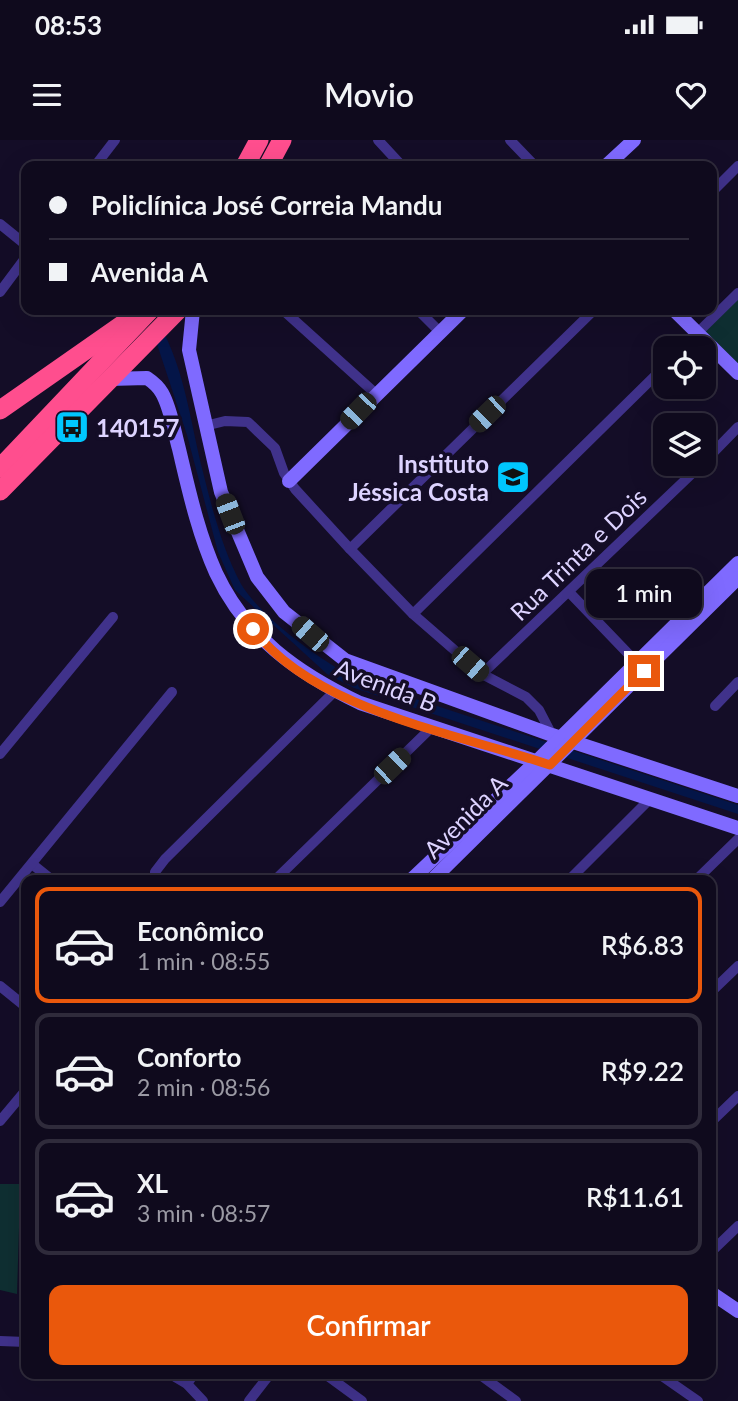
<!DOCTYPE html>
<html lang="pt">
<meta charset="utf-8">
<style>
body{margin:0;font-family:Lato,sans-serif;background:#1d182a;color:#f1f3f6;height:100vh;display:flex;flex-direction:column;font-size:26px;white-space:nowrap}
*{box-sizing:border-box;margin:0}
p{font-size:23px;color:#9b9aa4}
.icon{flex:none;width:38px;height:38px;fill:none;stroke:currentColor;stroke-width:2;stroke-linecap:round;stroke-linejoin:round}
.map{position:relative;flex:1;overflow:hidden}
.panel{position:absolute;left:21px;top:735px;width:695px;height:504px;display:flex;flex-direction:column;background:#0f0a1d;border-radius:14px;box-shadow:0 7px 28px #0002,0 0 0 2px #2f2b3b}
.panel>*{flex:none}
.top-card{position:absolute;left:21px;top:21px;width:696px;height:154px;border-radius:14px;box-shadow:0 7px 28px #0002,0 0 0 2px #2f2b3b;display:grid;align-content:center;height:154px;padding:0 28px;background:#0f0a1d}
.buttons{position:absolute;left:653px;top:196px;display:grid;gap:14px}
.buttons a{display:grid;place-items:center;width:63px;height:63px;border-radius:14px;background:#0f0a1d;box-shadow:0 7px 28px #0002,0 0 0 2px #2f2b3b;font-size:35px}
.end{position:absolute;width:32px;height:32px;margin:-16px;border:9px solid #ea580c;background:#fff;box-shadow:0 0 0 4px #fff}
.from{border-radius:50%}
.bubble{position:absolute;height:49px;border-radius:14px;background:#0f0a1d;box-shadow:0 7px 28px #0002,0 0 0 2px #2f2b3b;font-size:23px;font-weight:600;line-height:49px;text-align:center}
.car{position:absolute;width:21px;height:42px;margin:-21px -10px;border-radius:9px;box-shadow:0 0 5px 2px #0007;background:linear-gradient(#222 24%,#8ab4d8 0 40%,#222 0 76%,#8ab4d8 0 86%,#222 0)}
.top-card b{display:flex;align-items:center;gap:24px;height:66px;font-size:26px}
.top-card b+b{border-top:2px solid #2f2b3b}
.top-card i{width:18px;height:18px;background:#f1f3f6}
ul{padding:12px 0 0;list-style:none}
li{display:flex;align-items:center;gap:21px;height:116px;margin:0 14px 10px;padding:0 14px;border:4px solid #2f2b3b;border-radius:14px}
li div{flex:1}
li b{display:block;font-size:26px}
li em{font-style:normal;font-weight:600}
li.current{border-color:#ea580c}
li>.icon{width:63px;height:63px;stroke-width:1.5}
.primary-button{display:flex;gap:14px;margin-top:auto;padding:14px 28px}
.primary-button a{flex:1;height:80px;border-radius:14px;background:#ea580c;color:#fff;font-size:28px;font-weight:600;line-height:80px;text-align:center}
.status{display:flex;justify-content:space-between;align-items:center;height:49px;padding:0 35px;background:#0f0a1d;direction:ltr}
.status svg{height:19px;fill:currentColor}
header{display:flex;justify-content:space-between;align-items:center;height:91px;padding:0 28px;background:#0f0a1d;font-size:32px;font-weight:600}
.map>svg:first-child{display:block}
.green{fill:#0f2f32}
.water{fill:#041548}
.lines{fill:none;stroke-linecap:round;stroke-linejoin:round}
.street{stroke:#40328b;stroke-width:10}
.secondary{stroke:#7f6aff;stroke-width:14}
.highway{stroke:#ff4e8e;stroke-width:19}
.route{stroke:#ea580c;stroke-width:9}
.labels{text-anchor:middle;dominant-baseline:central;stroke-width:7;stroke-linejoin:round;paint-order:stroke}
.poi-label{font-size:24px;font-weight:bold;fill:#ddd3ff;stroke:#140d27;text-anchor:start}
.street-label{font-size:24px;fill:#ddd3ff;stroke:#140d27}
</style>
<div class="status"><b>08:53</b><svg viewBox="0 0 49 12"><path d="M0 12V9h3v3zM5 12V6h3v6zM10 12V3h3v9zM15 12V0h3v12zM26 1h20v11H26zM47 4h2v5h-2z"/></svg></div>
<header><svg class="icon" aria-label="menu" viewBox="0 0 24 24"><path d="M4 6h16M4 12h16M4 18h16"/></svg>Movio<svg class="icon" aria-label="heart" viewBox="0 0 24 24"><path d="M12 20l-8-8c-3-5 5-10 8-4 3-6 11-1 8 4z"/></svg></header>
<div class="map">
<svg width="738" height="1261" viewBox="0 0 738 1261">
<rect width="100%" height="100%" fill="#140d27"/>
<!-- green -->
<g class="green">
<path d="M738,156V234L699,195Z"/>
<path d="M0,1044H26L19,1088L17,1154L0,1150Z"/>
</g>
<!-- water -->
<path class="water" d="M164,193C186,237 191,285 203,332C212,368 223,411 241,444C261,478 325,524 361,541L738,665V674L354,548L327,534L235,450L218,412L187,295L156,201Z"/>
<g class="lines">
<!-- street -->
<g class="street">
<path d="M378,0L402,26"/>
<path d="M510,0L535,26"/>
<path d="M95,26L115,0"/>
<path d="M712,52L738,26"/>
<path d="M0,84L26,105"/>
<path d="M0,152L26,117"/>
<path d="M110,170L133,176"/>
<path d="M283,170L375,253"/>
<path d="M418,170L440,192"/>
<path d="M682,208L738,153"/>
<path d="M205,286L225,281L248,282L275,308L284,333L295,349L350,409L413,474L482,534L526,557L539,570L552,595"/>
<path d="M704,322L738,287"/>
<path d="M350,409L594,170"/>
<path d="M569,452L639,525"/>
<path d="M413,474L665,226"/>
<path d="M482,534L702,324"/>
<path d="M715,566L738,542"/>
<path d="M0,614L113,477"/>
<path d="M32,724L52,740"/>
<path d="M157,740L155,732L165,719L335,551"/>
<path d="M275,740L431,588"/>
<path d="M569,740L650,659"/>
<path d="M696,740L738,699"/>
<path d="M0,762L172,552"/>
<path d="M0,846L26,867"/>
<path d="M710,853L738,826"/>
<path d="M0,981L26,950"/>
<path d="M710,983L738,956"/>
<path d="M710,1113L738,1086"/>
<path d="M0,1201L26,1202"/>
<path d="M170,1234L187,1244L203,1261"/>
<path d="M325,1234L362,1261"/>
<path d="M479,1234L516,1261"/>
<path d="M659,1234L698,1261"/>
<path d="M187,1244L194,1234"/>
<path d="M249,1261L270,1234"/>
</g>
<!-- secondary -->
<g class="secondary">
<path d="M606,26L634,0"/>
<path d="M193,170L189,210L221,352L257,437L284,472L345,520L552,595L738,656"/>
<path d="M674,170L738,233"/>
<path d="M109,239L147,238C153,242 158,246 162,253C171,269 174,291 179,309C189,351 198,393 216,433C246,497 297,533 360,563L738,688"/>
<path d="M289,341L463,170"/>
<path d="M411,740L537,621L738,423"/>
<path d="M432,740L738,438"/>
<path d="M710,1152L738,1171"/>
</g>
<!-- highway -->
<g class="highway">
<path d="M245,26L259,0"/>
<path d="M268,26L282,0"/>
<path d="M0,270L136,175"/>
<path d="M0,328L150,170"/>
<path d="M0,351L178,170"/>
</g>
</g>
<g class="lines">
<!-- route -->
<path class="route" d="M253,489C315,571 456,593 550,625L644,531"/>
</g>
<!-- icons -->
<defs>
<g id="bus-square" transform="scale(1.75)"><rect x="-9" y="-9" width="18" height="18" rx="4" fill="#00c7fe" stroke="#140d27"/><path d="M-5-6H5V4H4V6H2V4H-2V6H-4V4H-5ZM-3.5-4V0h7V-4ZM-3.5 1.2v1.5H-2V1.2ZM2 1.2v1.5H3.5V1.2Z" fill="#111"/></g>
<g id="school-square" transform="scale(1.75)"><rect x="-9" y="-9" width="18" height="18" rx="4" fill="#00c7fe" stroke="#140d27"/><path d="M0-5L7-2L0 1L-7-2ZM-4 1L0 2.5L4 1V4Q0 6-4 4Z" fill="#111"/></g>
</defs>
<g fill-rule="evenodd">
<use href="#bus-square" x="72" y="287"/>
<use href="#school-square" x="513" y="337"/>
</g>
<g class="labels">
<!-- poi labels -->
<g class="poi-label">
<text x="96" y="287">140157</text>
<text x="489" y="323" text-anchor="end">Instituto<tspan x="489" dy="28">Jéssica Costa</tspan></text>
</g>
<!-- street labels -->
<g class="street-label">
<text transform="translate(578 414) rotate(-44)">Rua Trinta e Dois</text>
<text transform="translate(386 545) rotate(21)">Avenida B</text>
<text transform="translate(465 676) rotate(-45)">Avenida A</text>
</g>
</g>
</svg>
<div class="buttons">
<a><svg class="icon" aria-label="locate" viewBox="0 0 24 24"><circle cx="12" cy="12" r="6"/><path d="M12 2v4M12 18v4M2 12h4M18 12h4"/></svg></a>
<a><svg class="icon" aria-label="layers" viewBox="0 0 24 24"><path d="M12 4l9 5-9 5-9-5zM3 14l9 5 9-5"/></svg></a>
</div>
<i class="end from" style="left:253px;top:489px"></i>
<i class="end" style="left:644px;top:531px"></i>
<div class="bubble" style="left:586px;top:429px;width:116px">1 min</div>
<i class="car" style="left:358px;top:271px;rotate:224deg"></i>
<i class="car" style="left:487px;top:274px;rotate:226deg"></i>
<i class="car" style="left:230px;top:374px;rotate:339deg"></i>
<i class="car" style="left:310px;top:494px;rotate:311deg"></i>
<i class="car" style="left:470px;top:524px;rotate:131deg"></i>
<i class="car" style="left:392px;top:626px;rotate:46deg"></i>
<div class="top-card">
<b><i class="from"></i>Policlínica José Correia Mandu</b>
<b><i></i>Avenida A</b>
</div>
<section class="panel">
<ul>
<li class="current"><svg class="icon" aria-label="car" viewBox="0 0 24 24"><path d="M5 17H2v-5l4-1 3-4h7l3 4 3 1v5h-3M9 17h6M6 11h13"/><circle cx="7" cy="17" r="2"/><circle cx="17" cy="17" r="2"/></svg><div><b>Econômico</b><p>1 min · 08:55</p></div><em>R$6.83</em></li>
<li><svg class="icon" aria-label="car" viewBox="0 0 24 24"><path d="M5 17H2v-5l4-1 3-4h7l3 4 3 1v5h-3M9 17h6M6 11h13"/><circle cx="7" cy="17" r="2"/><circle cx="17" cy="17" r="2"/></svg><div><b>Conforto</b><p>2 min · 08:56</p></div><em>R$9.22</em></li>
<li><svg class="icon" aria-label="car" viewBox="0 0 24 24"><path d="M5 17H2v-5l4-1 3-4h7l3 4 3 1v5h-3M9 17h6M6 11h13"/><circle cx="7" cy="17" r="2"/><circle cx="17" cy="17" r="2"/></svg><div><b>XL</b><p>3 min · 08:57</p></div><em>R$11.61</em></li>
</ul>
<div class="primary-button"><a>Confirmar</a></div>
</section>
</div>
